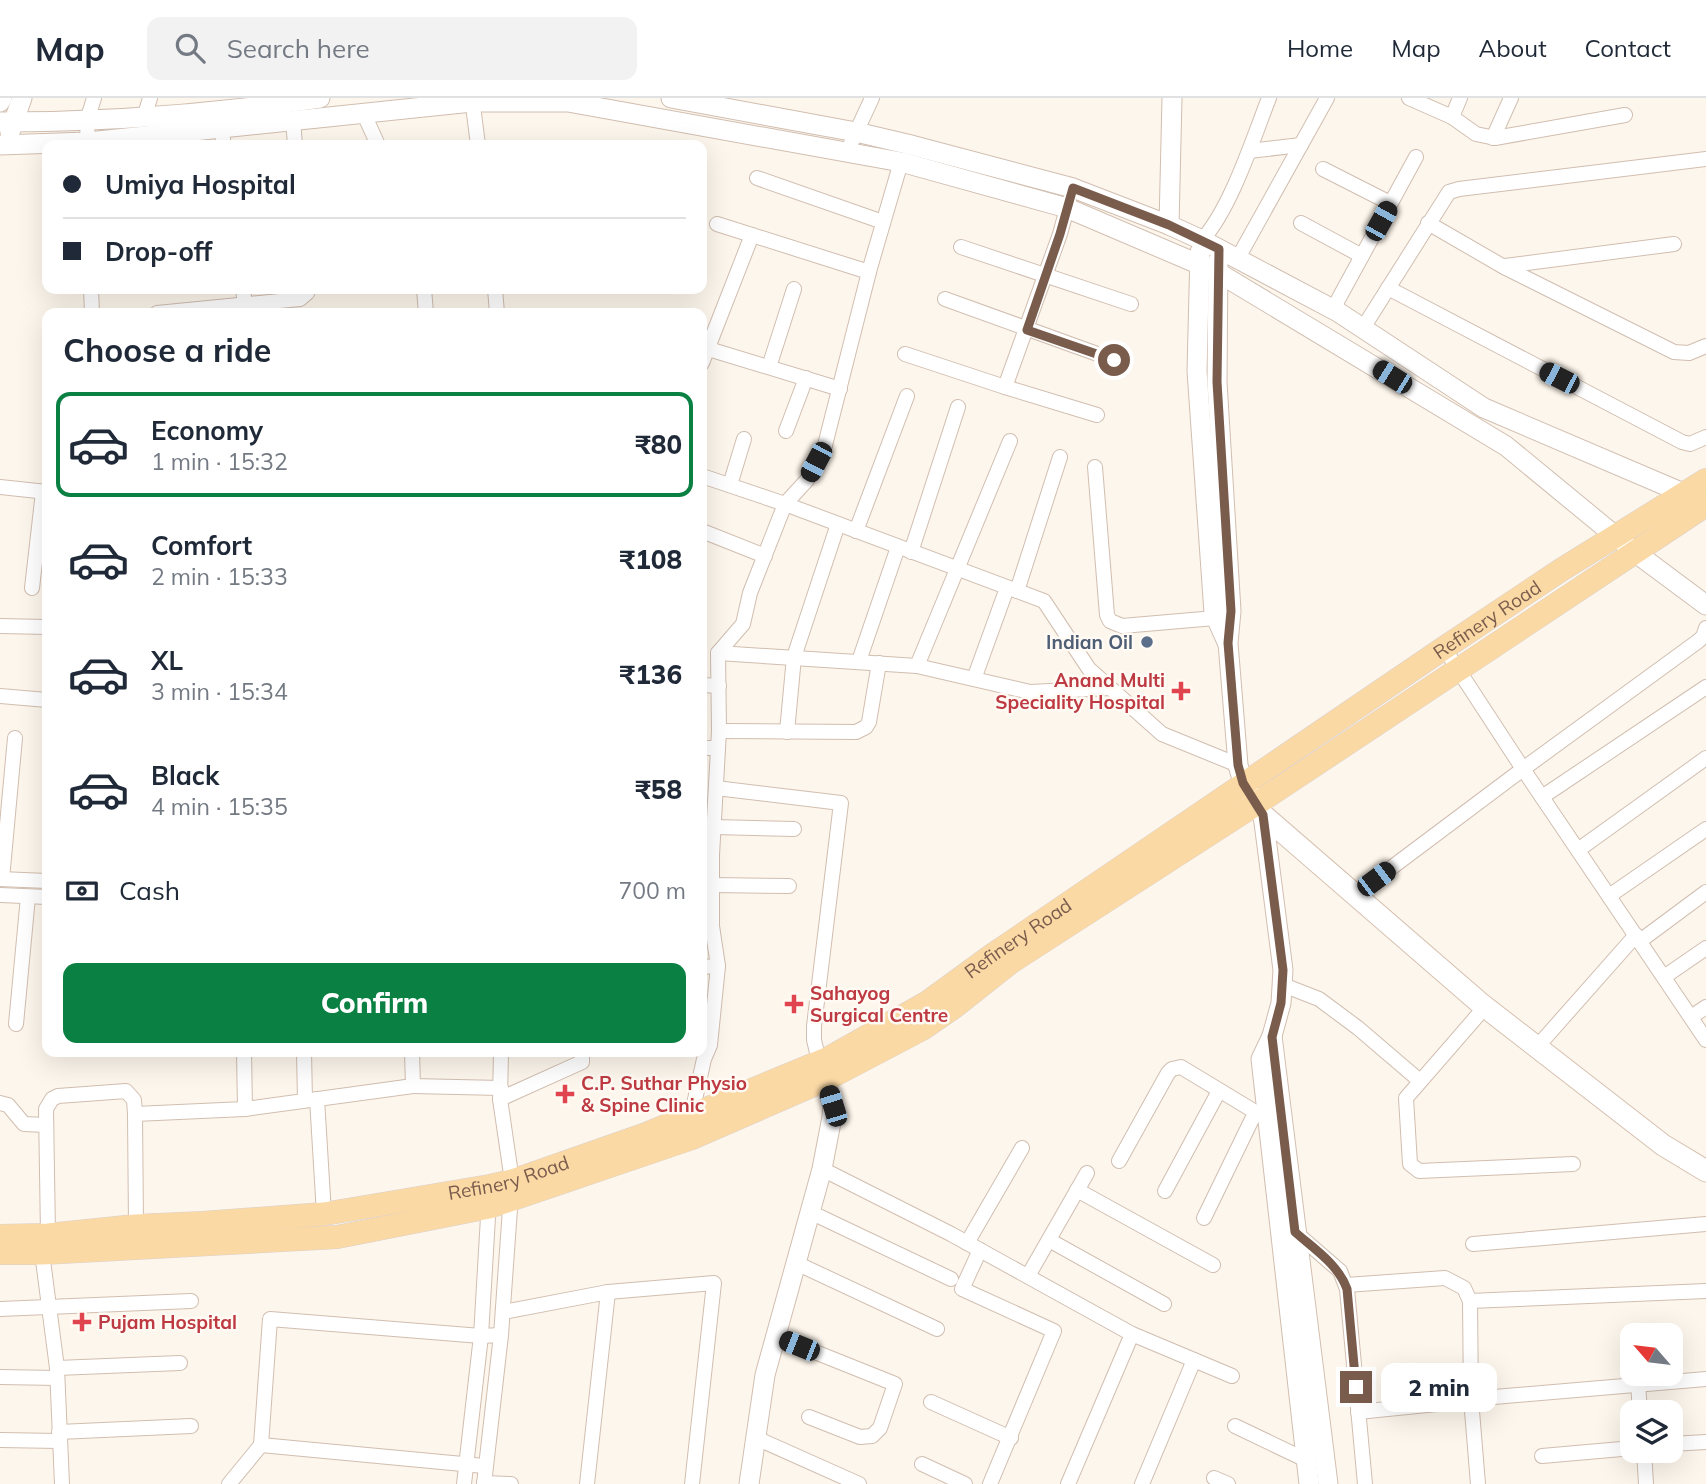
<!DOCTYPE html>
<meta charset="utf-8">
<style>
body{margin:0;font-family:Mulish,sans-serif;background:#f2f2f3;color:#1f2937;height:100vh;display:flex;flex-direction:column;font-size:26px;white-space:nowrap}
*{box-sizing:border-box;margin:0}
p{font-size:23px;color:#747a83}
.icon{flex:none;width:38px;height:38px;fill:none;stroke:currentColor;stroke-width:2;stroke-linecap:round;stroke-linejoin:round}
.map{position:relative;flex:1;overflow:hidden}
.details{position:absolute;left:42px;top:210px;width:665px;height:749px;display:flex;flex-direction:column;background:#fff;border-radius:14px;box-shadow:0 7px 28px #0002}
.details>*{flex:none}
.banner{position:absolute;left:42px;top:42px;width:665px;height:154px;border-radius:14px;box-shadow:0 7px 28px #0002;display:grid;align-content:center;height:154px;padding:0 21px;background:#fff}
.needle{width:46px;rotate:298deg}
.buttons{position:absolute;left:1620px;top:1225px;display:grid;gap:14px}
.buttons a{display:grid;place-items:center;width:63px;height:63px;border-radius:14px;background:#fff;box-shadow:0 7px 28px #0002;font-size:35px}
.end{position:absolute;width:32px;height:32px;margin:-16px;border:9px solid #7a5c4d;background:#fff;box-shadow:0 0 0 4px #fff}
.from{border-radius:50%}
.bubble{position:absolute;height:49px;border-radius:14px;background:#fff;box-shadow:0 7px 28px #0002;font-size:23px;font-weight:800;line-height:49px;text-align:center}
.car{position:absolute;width:21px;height:42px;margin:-21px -10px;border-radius:9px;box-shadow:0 0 5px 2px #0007;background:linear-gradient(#222 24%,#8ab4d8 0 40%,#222 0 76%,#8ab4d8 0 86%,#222 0)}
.banner b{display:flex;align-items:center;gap:24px;height:66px;font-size:26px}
.banner b+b{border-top:2px solid #e0e1e3}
.banner i{width:18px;height:18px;background:#1f2937}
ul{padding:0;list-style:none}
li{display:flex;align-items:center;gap:21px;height:105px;margin:0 14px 10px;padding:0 7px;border:4px solid transparent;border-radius:14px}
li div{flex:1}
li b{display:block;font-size:26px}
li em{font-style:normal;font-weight:800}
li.selected{border-color:#0b8043}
li>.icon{width:63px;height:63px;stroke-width:1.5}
h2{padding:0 21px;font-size:32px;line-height:84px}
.pay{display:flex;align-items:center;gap:18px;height:77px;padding:0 21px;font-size:26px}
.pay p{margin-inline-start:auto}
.action{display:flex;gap:14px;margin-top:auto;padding:14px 21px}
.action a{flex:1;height:80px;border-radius:14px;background:#0b8043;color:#fff;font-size:28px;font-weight:800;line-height:80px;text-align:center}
header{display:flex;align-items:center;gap:42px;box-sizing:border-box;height:98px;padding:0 35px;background:#fff;border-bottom:2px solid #e0e1e3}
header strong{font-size:33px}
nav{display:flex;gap:38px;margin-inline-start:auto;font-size:24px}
.search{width:490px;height:63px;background:#f2f2f3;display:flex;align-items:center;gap:18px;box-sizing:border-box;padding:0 24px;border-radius:14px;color:#747a83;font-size:26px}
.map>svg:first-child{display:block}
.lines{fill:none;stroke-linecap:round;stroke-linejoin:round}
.minor-casing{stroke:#d1beb0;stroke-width:16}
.tertiary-casing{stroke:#d1beb0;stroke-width:21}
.secondary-casing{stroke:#d6c0b0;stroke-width:23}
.primary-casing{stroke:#dad1cd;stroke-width:24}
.minor{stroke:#fff;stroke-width:14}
.tertiary{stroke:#fff;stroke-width:19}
.secondary{stroke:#fff;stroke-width:21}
.primary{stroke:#fbd9a5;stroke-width:23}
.route{stroke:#7a5c4d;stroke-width:9}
.service-dot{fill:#5c6f8a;stroke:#fffaf3;stroke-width:2.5}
.health-dot{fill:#e0444e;stroke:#fffaf3;stroke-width:2.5}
.labels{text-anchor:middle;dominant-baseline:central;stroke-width:5;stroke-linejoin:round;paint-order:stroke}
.street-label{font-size:19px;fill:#7a5c4d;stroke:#fffaf3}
.service-label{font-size:19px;font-weight:bold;fill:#4e5e75;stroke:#fffaf3;text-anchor:end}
.health-label{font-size:19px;font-weight:bold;fill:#be3a42;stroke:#fffaf3;text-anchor:start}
</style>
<header>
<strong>Map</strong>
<div class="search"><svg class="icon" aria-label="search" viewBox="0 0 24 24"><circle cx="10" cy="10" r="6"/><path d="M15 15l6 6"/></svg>Search here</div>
<nav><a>Home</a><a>Map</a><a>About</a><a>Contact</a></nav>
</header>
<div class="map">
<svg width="1706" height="1386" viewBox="0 0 1706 1386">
<rect width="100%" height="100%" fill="#fdf6ec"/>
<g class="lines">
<!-- minor casing -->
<g class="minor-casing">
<g id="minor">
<path d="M472,0L478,47"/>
<path d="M1409,0L1452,19L1460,0"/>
<path d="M363,14L378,47"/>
<path d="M1452,19L1476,36L1495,40L1625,17"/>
<path d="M144,20L150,0"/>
<path d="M293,22L295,47"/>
<path d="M221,30L224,47"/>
<path d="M1493,40L1511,0"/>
<path d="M88,47L87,23L94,0"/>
<path d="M1249,53L1301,47"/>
<path d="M847,54L872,0"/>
<path d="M1323,71L1390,105"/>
<path d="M757,80L883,124"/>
<path d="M1301,125L1362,158"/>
<path d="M1428,125L1504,169L1674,254L1689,255L1706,248"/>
<path d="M717,126L869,174"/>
<path d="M1202,142C1231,110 1253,41 1269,0"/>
<path d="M961,149L1131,206"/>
<path d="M1238,160L1327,0"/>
<path d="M1505,168L1674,146"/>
<path d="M1388,190L1682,344L1690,346L1706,339"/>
<path d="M91,191L92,215"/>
<path d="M243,191L245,207"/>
<path d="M424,191L426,215"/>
<path d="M495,191L497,215"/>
<path d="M945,201L1114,262"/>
<path d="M1333,211L1416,59"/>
<path d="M157,215L300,201L307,195L309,191"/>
<path d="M1363,230L1449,94L1459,91L1706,61"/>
<path d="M702,249L840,291"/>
<path d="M905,256L1005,289L1060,136L1069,103"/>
<path d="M702,265L752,137"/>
<path d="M769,269L794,191"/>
<path d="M1005,289L1097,317"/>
<path d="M786,333L806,280"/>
<path d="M1095,369L1107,517L1110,523L1122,528L1215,520"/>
<path d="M702,378L785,406L1044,503L1089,571L1162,636L1238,667"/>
<path d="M730,387L744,341"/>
<path d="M0,389L47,394"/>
<path d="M702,433L765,458"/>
<path d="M856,433L907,298"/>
<path d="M911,454L958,309"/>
<path d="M32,490L43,394"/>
<path d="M1017,493L1060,359"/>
<path d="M0,528L47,529"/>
<path d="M1444,550L1523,671L1706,942"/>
<path d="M718,555L917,568L1030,594L1110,590"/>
<path d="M859,563L898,449"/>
<path d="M917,568L1010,343"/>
<path d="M974,581L1007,490"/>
<path d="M702,587L719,588"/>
<path d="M0,598L47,602"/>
<path d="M719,633L856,634L866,629L869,624L879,565"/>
<path d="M787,634L794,559L838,426"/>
<path d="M702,650H718"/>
<path d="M716,690L841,705L814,928V942L819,963"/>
<path d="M1542,699L1706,589"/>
<path d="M714,729L794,731"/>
<path d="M1578,752L1706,660"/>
<path d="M0,781L47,783"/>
<path d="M2,781L15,640"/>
<path d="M712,787L789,788"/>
<path d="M0,797L47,799"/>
<path d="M1355,797L1523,671L1697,544L1703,539L1706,530"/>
<path d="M1609,798L1706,731"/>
<path d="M1640,843L1706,794"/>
<path d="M702,869L718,868"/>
<path d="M1664,879L1706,850"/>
<path d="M1283,887L1319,901L1358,930L1420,983"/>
<path d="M1485,909L1406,1000L1410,1066L1419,1073L1573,1066"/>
<path d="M1691,919L1706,909"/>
<path d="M16,926L28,799"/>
<path d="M1537,949L1636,837"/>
<path d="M244,954L245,1011"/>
<path d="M304,954L305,1002"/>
<path d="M413,988L501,990"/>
<path d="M317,1001L324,1116"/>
<path d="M500,1001L582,964V954"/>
<path d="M0,1005L8,1007L24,1026L46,1027"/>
<path d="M693,1021L692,1015L704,961L710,947L718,868L712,828V757L719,633L718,555L743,526L750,495L785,406L807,382L825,347L870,170L901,64"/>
<path d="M1119,1063L1168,975L1172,971L1181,969L1267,1021"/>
<path d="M822,1071L951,1136L1132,1236L1232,1278"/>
<path d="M1077,1092L1213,1167"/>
<path d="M1165,1093L1219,993"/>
<path d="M810,1114L951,1181"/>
<path d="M1204,1120L1255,1015"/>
<path d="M136,1128L135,1016L245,1011L413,988L412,954"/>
<path d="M1295,1134L1340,1173L1347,1191L1365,1386"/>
<path d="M48,1137L46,1011L52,1001L58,998L126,993L134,1002L135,1016"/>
<path d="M1049,1142L1164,1206"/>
<path d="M967,1145L1022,1050"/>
<path d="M1473,1146L1706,1126"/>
<path d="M41,1147L57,1270L62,1386"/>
<path d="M980,1152L962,1191L1054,1233L990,1386"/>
<path d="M796,1165L937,1231"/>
<path d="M1028,1178L1087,1075"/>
<path d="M1346,1187L1445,1180L1464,1190L1470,1203L1471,1301L1478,1386"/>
<path d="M608,1194L714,1185L692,1386"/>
<path d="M1470,1203L1706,1193"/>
<path d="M0,1211L191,1203"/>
<path d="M503,1214L608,1194L587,1386"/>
<path d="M775,1238L895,1286L880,1330L872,1338L860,1339L809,1319"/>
<path d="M57,1270L180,1265"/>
<path d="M0,1279L57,1280"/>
<path d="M1638,1285L1640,1314"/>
<path d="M1471,1301L1706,1281"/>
<path d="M931,1304L1011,1340"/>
<path d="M1358,1314L1437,1306"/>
<path d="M1235,1328L1306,1362"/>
<path d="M59,1334L191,1328"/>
<path d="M756,1340L859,1386"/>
<path d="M0,1342L59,1343"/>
<path d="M1671,1346L1706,1344"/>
<path d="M1644,1353L1646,1386"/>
<path d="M1542,1358L1633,1350"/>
<path d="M922,1366L965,1386"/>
<path d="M484,1368L261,1347L270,1221L481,1238L501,1237"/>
<path d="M1214,1380L1228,1386"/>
<path d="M484,1385L511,1386"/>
<path d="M229,1386L261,1347"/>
<path d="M464,1386L481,1238L489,1102"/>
<path d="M484,1386L501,1237L512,1083L500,1001L501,954"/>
<path d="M1068,1386L1132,1236"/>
<path d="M1142,1386L1194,1262"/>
</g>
</g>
<!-- tertiary casing -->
<g class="tertiary-casing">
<g id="tertiary">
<path d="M671,0L856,34L907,46L1073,90L1169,127L1202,142L1338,214L1484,310L1697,401"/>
<path d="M0,4L2,0"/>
<path d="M0,24C107,24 214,16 320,0"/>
<path d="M10,34L22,0"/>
<path d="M0,47L88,44L472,4H568L901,64L1067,110L1217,174L1506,348L1636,455L1706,507"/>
<path d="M1169,127L1172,0"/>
<path d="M1200,154L1197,273L1214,515L1227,544"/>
<path d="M1218,163L1217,284L1231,513L1228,545L1238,667L1243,685"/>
<path d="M1263,717L1283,872L1281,905L1272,938L1261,961L1309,1386"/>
<path d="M1272,938L1328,1386"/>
<path d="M749,1386L765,1277L822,1071L832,1019L833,1008L820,967"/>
</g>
</g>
<!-- secondary casing -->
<g class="secondary-casing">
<path id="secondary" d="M1247,691L1263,717L1480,905L1663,1047L1706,1073"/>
</g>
<!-- primary casing -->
<g class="primary-casing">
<g id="primary">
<path id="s1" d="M0,1138L48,1137L136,1128L203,1125L324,1116L490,1088L512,1083L646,1036L829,960L928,904L991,858L1444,550L1561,472L1706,382"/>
<path d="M0,1155H42L337,1139L489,1109L692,1040L825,982L922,931L954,909L1011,864L1256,706L1706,407"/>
</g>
</g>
<!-- minor -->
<use href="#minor" class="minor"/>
<!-- tertiary -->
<use href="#tertiary" class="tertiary"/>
<!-- secondary -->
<use href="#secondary" class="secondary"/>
<!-- primary -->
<use href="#primary" class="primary"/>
</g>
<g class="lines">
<!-- route -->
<path class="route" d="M1114,262L1027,232L1060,136L1073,90L1169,127L1219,151L1217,284L1231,513L1228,545L1238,667L1243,685L1263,717L1283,872L1281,905L1272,939L1295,1134C1314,1151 1338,1166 1347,1191L1356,1289"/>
</g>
<!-- markers -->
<circle class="service-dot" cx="1147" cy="544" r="7"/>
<g class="health-dot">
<path d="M1177.5 582.5h7v7h7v7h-7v7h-7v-7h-7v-7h7z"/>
<path d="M790.5 895.5h7v7h7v7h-7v7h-7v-7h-7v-7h7z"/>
<path d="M561.5 985.5h7v7h7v7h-7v7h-7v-7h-7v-7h7z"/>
<path d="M78.5 1213.5h7v7h7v7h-7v7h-7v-7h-7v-7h7z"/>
</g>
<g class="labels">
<!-- street labels -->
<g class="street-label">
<text stroke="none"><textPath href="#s1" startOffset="1647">Refinery Road</textPath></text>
<text stroke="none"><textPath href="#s1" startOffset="1080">Refinery Road</textPath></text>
<text stroke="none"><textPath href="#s1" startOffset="513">Refinery Road</textPath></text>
</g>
<!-- service labels -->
<g class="service-label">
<text x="1133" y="544">Indian Oil</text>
</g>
<!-- health labels -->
<g class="health-label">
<text x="1165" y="582" text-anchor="end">Anand Multi<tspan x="1165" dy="22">Speciality Hospital</tspan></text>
<text x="810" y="895">Sahayog<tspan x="810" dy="22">Surgical Centre</tspan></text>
<text x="581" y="985">C.P. Suthar Physio<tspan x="581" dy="22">&amp; Spine Clinic</tspan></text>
<text x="98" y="1224">Pujam Hospital</text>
</g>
</g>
</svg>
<div class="buttons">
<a><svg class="needle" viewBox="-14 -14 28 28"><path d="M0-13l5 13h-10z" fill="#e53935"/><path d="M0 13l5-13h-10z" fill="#747a83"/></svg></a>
<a><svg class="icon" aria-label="layers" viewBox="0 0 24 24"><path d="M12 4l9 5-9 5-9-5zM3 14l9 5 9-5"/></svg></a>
</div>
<i class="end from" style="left:1114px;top:262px"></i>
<i class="end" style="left:1356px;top:1289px"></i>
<div class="bubble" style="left:1381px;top:1265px;width:116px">2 min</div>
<i class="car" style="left:1381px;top:123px;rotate:29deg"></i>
<i class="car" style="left:1392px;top:279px;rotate:302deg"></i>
<i class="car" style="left:1559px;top:280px;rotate:297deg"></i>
<i class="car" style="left:816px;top:364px;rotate:208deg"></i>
<i class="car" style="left:1376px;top:781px;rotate:53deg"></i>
<i class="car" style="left:833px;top:1008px;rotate:343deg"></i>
<i class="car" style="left:799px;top:1248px;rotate:292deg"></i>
<div class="banner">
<b><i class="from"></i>Umiya Hospital</b>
<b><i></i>Drop-off</b>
</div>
<section class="details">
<h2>Choose a ride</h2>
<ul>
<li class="selected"><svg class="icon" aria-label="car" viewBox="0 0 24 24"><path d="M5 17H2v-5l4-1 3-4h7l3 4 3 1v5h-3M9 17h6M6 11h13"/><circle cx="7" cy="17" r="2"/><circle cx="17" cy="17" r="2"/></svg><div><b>Economy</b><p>1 min · 15:32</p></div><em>₹80</em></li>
<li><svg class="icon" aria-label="car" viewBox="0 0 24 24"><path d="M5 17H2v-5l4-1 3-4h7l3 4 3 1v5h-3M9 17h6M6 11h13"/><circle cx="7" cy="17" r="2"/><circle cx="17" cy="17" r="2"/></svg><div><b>Comfort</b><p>2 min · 15:33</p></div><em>₹108</em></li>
<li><svg class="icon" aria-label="car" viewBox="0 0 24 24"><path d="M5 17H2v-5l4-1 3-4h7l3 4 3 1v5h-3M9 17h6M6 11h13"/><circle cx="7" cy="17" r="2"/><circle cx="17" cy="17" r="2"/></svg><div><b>XL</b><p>3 min · 15:34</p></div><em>₹136</em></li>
<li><svg class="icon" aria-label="car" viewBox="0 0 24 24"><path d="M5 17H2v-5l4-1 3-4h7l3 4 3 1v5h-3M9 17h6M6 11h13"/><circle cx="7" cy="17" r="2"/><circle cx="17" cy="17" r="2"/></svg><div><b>Black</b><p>4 min · 15:35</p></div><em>₹58</em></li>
</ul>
<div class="pay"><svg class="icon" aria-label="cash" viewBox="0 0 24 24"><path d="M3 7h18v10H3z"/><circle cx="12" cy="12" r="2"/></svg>Cash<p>700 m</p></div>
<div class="action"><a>Confirm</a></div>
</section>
</div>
